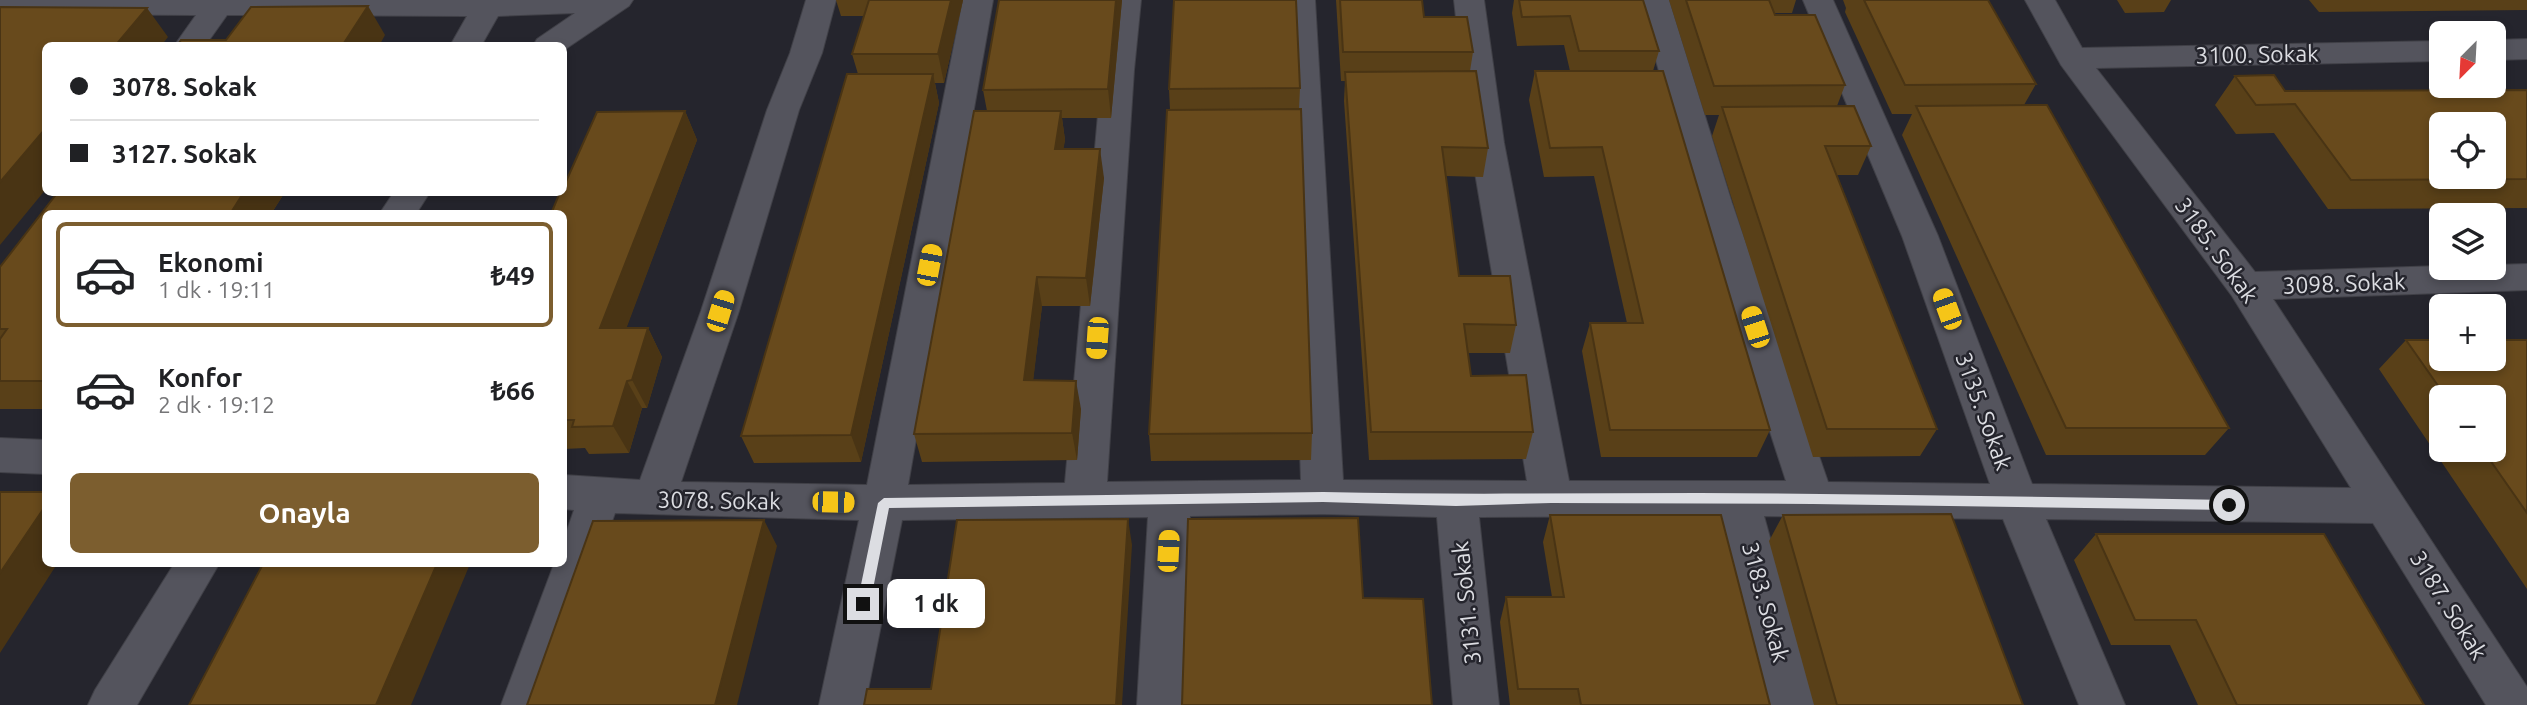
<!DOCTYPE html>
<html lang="tr">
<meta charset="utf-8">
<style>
body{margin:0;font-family:Ubuntu,sans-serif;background:#f6f6f6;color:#202124;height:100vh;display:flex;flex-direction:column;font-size:26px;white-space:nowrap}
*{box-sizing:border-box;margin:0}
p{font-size:23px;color:#757577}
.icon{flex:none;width:38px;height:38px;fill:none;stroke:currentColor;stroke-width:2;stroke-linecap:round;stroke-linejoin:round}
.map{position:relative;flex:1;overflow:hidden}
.details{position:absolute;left:42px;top:210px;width:525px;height:357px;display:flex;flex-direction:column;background:#fff;border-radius:10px;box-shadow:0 4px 10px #0003}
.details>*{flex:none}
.banner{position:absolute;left:42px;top:42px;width:525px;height:154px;border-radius:10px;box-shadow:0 4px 10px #0003;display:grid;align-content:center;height:154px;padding:0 28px;background:#fff}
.needle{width:46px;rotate:204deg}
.fabs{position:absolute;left:2429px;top:21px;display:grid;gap:14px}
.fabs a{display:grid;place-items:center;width:77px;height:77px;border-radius:10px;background:#fff;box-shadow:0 4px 10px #0003;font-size:35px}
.end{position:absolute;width:32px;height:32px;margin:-16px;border:9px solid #dcdde2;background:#111;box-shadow:0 0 0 4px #111}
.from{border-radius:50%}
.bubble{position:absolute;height:49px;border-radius:10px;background:#fff;box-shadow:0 4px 10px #0003;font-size:23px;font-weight:600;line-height:49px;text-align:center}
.car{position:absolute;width:21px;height:42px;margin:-21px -10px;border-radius:9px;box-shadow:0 0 5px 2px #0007;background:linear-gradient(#f5c518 24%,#345 0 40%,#f5c518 0 76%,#345 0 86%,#f5c518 0)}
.banner b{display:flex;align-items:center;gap:24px;height:66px;font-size:26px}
.banner b+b{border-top:2px solid #e0e0e0}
.banner i{width:18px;height:18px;background:#202124}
ul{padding:12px 0 0;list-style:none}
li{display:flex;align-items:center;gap:21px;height:105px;margin:0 14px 10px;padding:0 14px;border:4px solid transparent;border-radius:10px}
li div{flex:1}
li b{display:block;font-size:26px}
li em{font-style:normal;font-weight:600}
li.selected{border-color:#7c5e2f}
li>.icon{width:63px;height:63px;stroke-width:1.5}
.action{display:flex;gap:14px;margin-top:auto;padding:14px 28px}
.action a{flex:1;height:80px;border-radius:10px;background:#7c5e2f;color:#fff;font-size:28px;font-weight:600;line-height:80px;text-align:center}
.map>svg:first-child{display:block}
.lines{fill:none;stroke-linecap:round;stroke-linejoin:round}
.street-casing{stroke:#404047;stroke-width:2}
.street{fill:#54545d;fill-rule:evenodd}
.wall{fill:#594018;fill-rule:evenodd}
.shaded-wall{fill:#493414}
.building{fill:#684a1c;stroke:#493414;stroke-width:2;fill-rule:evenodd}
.route{fill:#dcdde2}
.labels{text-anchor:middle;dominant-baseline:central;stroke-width:5;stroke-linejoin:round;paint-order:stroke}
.street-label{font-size:23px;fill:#dcdde2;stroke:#25252d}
</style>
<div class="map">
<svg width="2527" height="705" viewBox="0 0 2527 705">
<rect width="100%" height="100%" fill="#25252d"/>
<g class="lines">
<!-- street casing -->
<g class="street-casing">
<g id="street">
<path d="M0,0H633L629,6L564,50V46H533L537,39L575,13L498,16L481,46H450L467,16L227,15L205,46H174L196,15L0,14Z"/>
<path d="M806,0H836L822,53L799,110L739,311L681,482L867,485L963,0H993L908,485L1065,483L1102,70L1111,0H1141L1134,70L1107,482L1301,480L1285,0H1315L1343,480L1527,481L1470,143L1454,0H1484L1504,143L1569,481H1786L1696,203L1639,0H1669L1732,203L1828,482L1990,484L1902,236L1803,0H1833L1938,236L2032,484L2351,488L2232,296L2061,65L2025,0H2055L2082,48L2441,41V61L2096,68L2255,272L2441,266L2494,268V265L2527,264V290L2273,299L2527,687V705H2486L2373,523L2046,519L2125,705H2079L2003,519L1764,516L1816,705H1770L1721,516L1479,517L1499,705H1453L1437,517L1323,514L1190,516L1183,705H1137L1148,517L902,520L865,705H819L859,520L615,513L547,705H501L554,564H564V539L574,510L564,509V475L640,480L701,311L767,110L790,53Z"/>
<path d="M2527,39V59L2494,60V40Z"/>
<path d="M394,192H430L416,214H384L382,210Z"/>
<path d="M0,438L46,440V474L0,472Z"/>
<path d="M174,564H219L137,705H88L95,690Z"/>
</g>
</g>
<!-- street -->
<use href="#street" class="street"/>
</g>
<!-- wall -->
<g class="wall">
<path d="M836,0H963L944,83H935L939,103L861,462L754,463L741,436L858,74L852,54L864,16H841Z"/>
<path d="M1122,0L1111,118H1062L1065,140L1063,149L1104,178L1090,306H1042L1033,380L1081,409L1077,460L922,462L914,434L987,111L983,90Z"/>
<path d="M1336,0H1422L1424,17L1473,52L1470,71L1488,148L1483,177L1446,176L1459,276L1516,325L1510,353H1468L1471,376L1533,432L1526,459L1369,460L1344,101L1345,81H1341Z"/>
<path d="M1514,0H1643L1659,51L1653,71L1770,430L1757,457H1601L1582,351L1590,323H1627L1594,176L1544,177L1529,100L1535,71H1570L1564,45L1517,46L1512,13Z"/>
<path d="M1669,0H1796L1792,13H1774L1775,15L1845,85L1837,106L1871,146L1858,175H1837L1937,429L1920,456L1813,457L1712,136L1719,115H1705Z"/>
<path d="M1843,0H1988L2036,84L2024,105L2229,428L2205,455H2046L1902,135L1912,114H1892L1845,12L1846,8Z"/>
<path d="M2117,0H2171L2164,12L2125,13Z"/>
<path d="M2309,0H2527V10L2319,12Z"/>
<path d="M2235,76L2285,91L2527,90V208L2328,209L2274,133L2236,134L2215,105Z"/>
<path d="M1300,88L1299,109L1312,433L1311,460L1151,461L1149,434L1170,110L1169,89Z"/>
<path d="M685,111L697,140L626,328H648L662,357L647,408H642L629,453L589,454L585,448L564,449V214Z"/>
<path d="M58,192H285L271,214H46V409H0V267Z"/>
<path d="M2406,340H2527V589L2379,369ZM2441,397H2494V450H2441Z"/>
<path d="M1550,515L1770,705H1510L1500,622L1506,597H1552L1543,542Z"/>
<path d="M1783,515L2023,705H1814L1769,541Z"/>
<path d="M2096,534L2424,705H2198L2170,645H2111L2074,560Z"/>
</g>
<!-- shaded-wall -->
<g class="shaded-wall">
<path d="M951,0H963L944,83L938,54Z"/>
<path d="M1116,0H1122L1111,118L1108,89Z"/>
<path d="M368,6L385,35L379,46H342Z"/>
<path d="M147,8L168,37L161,46H115Z"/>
<path d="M933,74L939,103L861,462L851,435Z"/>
<path d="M685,111L697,140L616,356L600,328Z"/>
<path d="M1061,111L1065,140L1059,178L1055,149Z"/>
<path d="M46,128V189L0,245V182Z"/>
<path d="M1100,149L1104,178L1090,306L1086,278Z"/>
<path d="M244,192H285L271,214H230Z"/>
<path d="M1037,277L1042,306L1030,408L1024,380Z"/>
<path d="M648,328L662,357L647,408L632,380Z"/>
<path d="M627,381L642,408L629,453L613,426Z"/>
<path d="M1076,381L1081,409L1077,460L1072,433Z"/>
<path d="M46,505V564H57L0,653V573Z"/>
<path d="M1128,519L1132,545L1122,705H1116Z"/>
<path d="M764,520L777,546L737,705H715Z"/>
<path d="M437,564H470L411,705H376Z"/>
</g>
<!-- building -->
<g class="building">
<path d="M869,0H951L938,54H852Z"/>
<path d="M999,0H1116L1108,89L983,90Z"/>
<path d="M1174,0H1296L1300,88L1169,89Z"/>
<path d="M1340,0H1422L1424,17H1467L1473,52H1343Z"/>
<path d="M1519,0H1643L1659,51H1579L1570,16L1522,17Z"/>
<path d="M1686,0H1769L1775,15H1815L1845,85L1714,86Z"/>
<path d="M1864,0H1988L2036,84L1905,85Z"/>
<path d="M368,6L342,46H177L181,40H226L251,7Z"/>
<path d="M0,7L147,8L115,46H46V128L0,182Z"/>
<path d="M1476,71L1488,148L1442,147L1459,276H1510L1516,325L1464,324L1471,376L1526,375L1533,432H1371L1345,72Z"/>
<path d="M1535,71H1663L1770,430H1610L1590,323H1643L1602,147L1550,148Z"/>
<path d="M847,74H933L851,435L741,436Z"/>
<path d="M2274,75L2285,91L2527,90V179L2351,180L2295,104L2256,105L2235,76ZM2441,124H2494V177H2441Z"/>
<path d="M2047,105L2229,428H2066L1916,106Z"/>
<path d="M1854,106L1871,146H1825L1937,429H1827L1722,107Z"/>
<path d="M1301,109L1312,433L1149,434L1167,110Z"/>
<path d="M685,111L600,328H648L632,380L627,381L613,426L572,427L574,420H564V214H551L560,192H564V186L597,112Z"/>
<path d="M974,111H1061L1055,149H1100L1086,278L1037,277L1024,380L1076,381L1072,433L914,434Z"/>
<path d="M58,192H244L230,214H46V381H0V339L7,329H0V267Z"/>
<path d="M2406,340H2441V359H2494V340H2527V513L2483,450H2494V397H2446Z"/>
<path d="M0,492H46V505L0,573Z"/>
<path d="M1951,514L2023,705H1837L1783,515Z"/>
<path d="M1550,515H1721L1770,705H1581L1578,689H1518L1506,597H1564Z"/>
<path d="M1358,518L1363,598L1423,599L1432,705H1182L1188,519Z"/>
<path d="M1128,519L1116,705H864L867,689H931L957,520Z"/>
<path d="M764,520L715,705H527L593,521Z"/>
<path d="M2096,534H2324L2424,705H2237L2196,620H2135Z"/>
<path d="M263,564H437L376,705H189Z"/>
</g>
<!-- route -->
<path class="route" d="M1323,492C1448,495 1574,493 1699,493C1876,494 2052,497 2229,500L2235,505L2229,510L1813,504L1551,503L1456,506L1323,502L889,508L870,604L863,610L857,604L878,503L884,498Z"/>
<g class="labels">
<!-- street labels -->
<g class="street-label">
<text transform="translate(2257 54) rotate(-1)">3100. Sokak</text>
<text transform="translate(2217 250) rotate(54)">3185. Sokak</text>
<text transform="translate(2344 283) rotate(-2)">3098. Sokak</text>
<text transform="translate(1984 411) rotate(70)">3135. Sokak</text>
<text transform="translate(719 500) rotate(1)">3078. Sokak</text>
<text transform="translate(1766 602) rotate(75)">3183. Sokak</text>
<text transform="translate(1466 603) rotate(-96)">3131. Sokak</text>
<text transform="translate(2449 605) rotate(58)">3187. Sokak</text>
</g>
</g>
</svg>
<div class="fabs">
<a><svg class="needle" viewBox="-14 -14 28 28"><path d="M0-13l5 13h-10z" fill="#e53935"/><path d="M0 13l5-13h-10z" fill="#757577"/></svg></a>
<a><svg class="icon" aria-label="locate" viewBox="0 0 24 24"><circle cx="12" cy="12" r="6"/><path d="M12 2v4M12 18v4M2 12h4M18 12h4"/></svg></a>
<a><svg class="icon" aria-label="layers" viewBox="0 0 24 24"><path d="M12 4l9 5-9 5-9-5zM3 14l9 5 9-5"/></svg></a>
<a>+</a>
<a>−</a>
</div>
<i class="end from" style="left:2229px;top:505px"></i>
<i class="end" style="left:863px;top:604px"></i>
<div class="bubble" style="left:887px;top:579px;width:98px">1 dk</div>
<i class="car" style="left:929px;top:265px;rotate:11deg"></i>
<i class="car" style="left:1947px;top:309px;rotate:340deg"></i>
<i class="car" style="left:720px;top:311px;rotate:17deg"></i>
<i class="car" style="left:1755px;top:327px;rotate:342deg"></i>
<i class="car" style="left:1097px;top:338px;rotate:184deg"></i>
<i class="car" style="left:833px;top:502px;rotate:91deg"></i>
<i class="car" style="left:1168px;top:551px;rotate:3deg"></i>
<div class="banner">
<b><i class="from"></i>3078. Sokak</b>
<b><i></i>3127. Sokak</b>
</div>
<section class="details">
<ul>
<li class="selected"><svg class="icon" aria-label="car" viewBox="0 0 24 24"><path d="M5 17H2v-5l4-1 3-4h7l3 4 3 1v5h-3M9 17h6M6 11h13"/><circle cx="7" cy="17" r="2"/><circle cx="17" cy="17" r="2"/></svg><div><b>Ekonomi</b><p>1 dk · 19:11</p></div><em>₺49</em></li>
<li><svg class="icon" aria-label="car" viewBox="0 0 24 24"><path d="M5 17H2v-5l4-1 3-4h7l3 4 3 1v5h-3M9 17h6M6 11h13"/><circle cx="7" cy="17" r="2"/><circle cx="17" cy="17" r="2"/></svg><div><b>Konfor</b><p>2 dk · 19:12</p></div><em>₺66</em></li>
</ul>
<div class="action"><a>Onayla</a></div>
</section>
</div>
